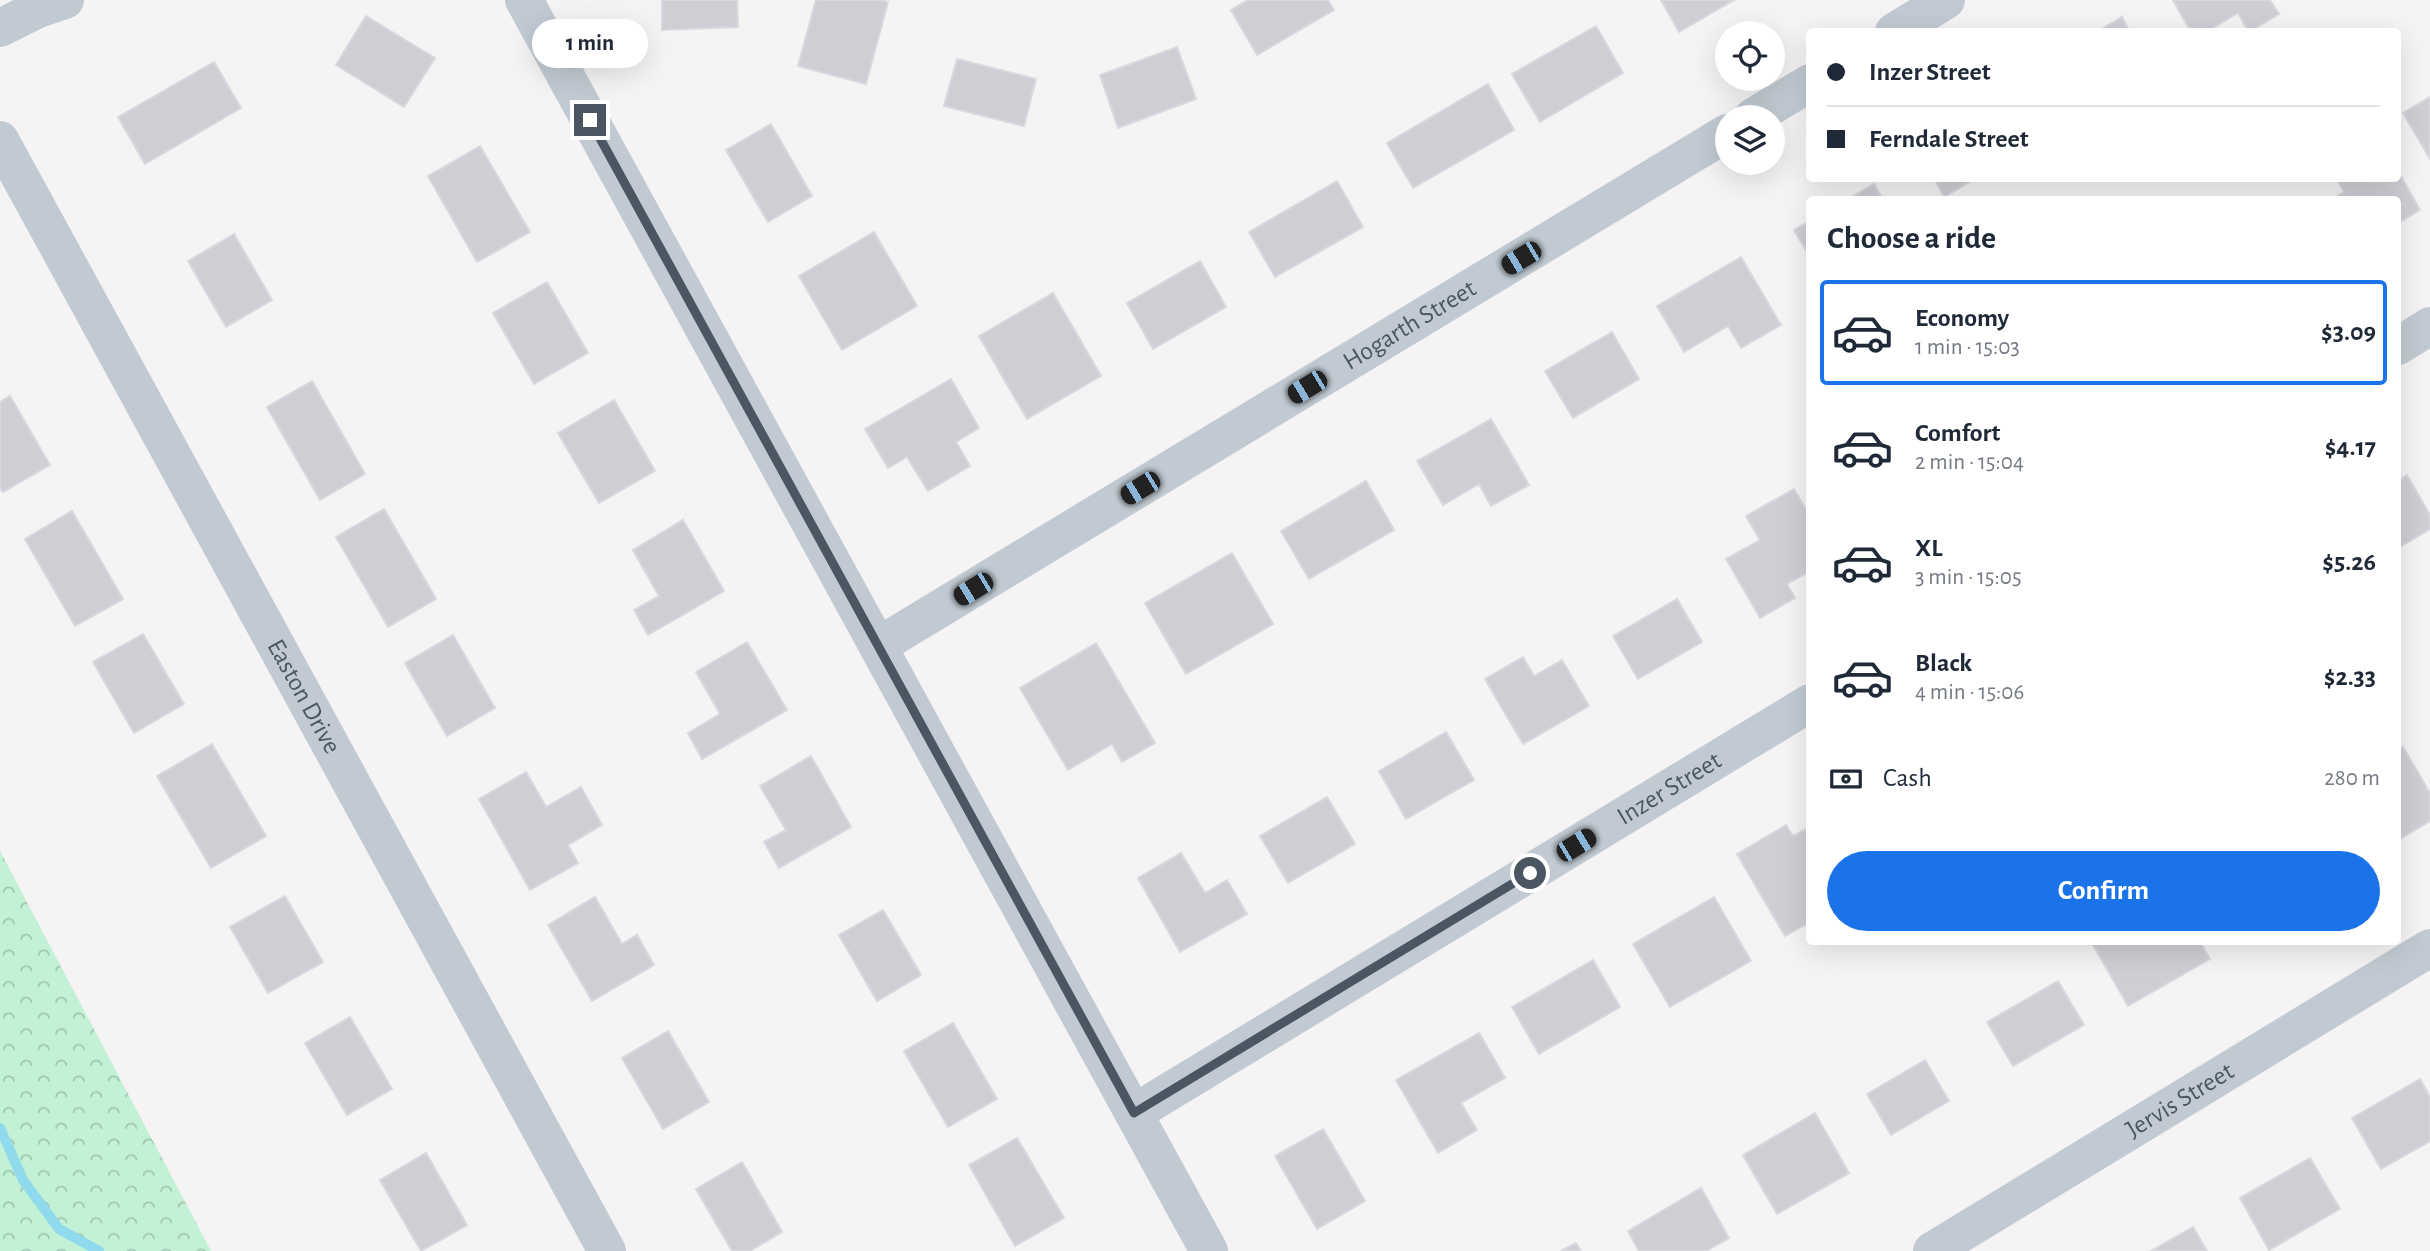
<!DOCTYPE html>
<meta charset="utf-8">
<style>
body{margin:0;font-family:"Alegreya Sans",sans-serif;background:#f6f6f7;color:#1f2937;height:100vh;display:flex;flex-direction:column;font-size:26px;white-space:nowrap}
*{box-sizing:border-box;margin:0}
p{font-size:23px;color:#747a83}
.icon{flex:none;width:38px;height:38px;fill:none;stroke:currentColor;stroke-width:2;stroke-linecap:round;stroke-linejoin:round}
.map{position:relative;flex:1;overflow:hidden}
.sheet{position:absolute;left:1806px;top:196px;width:595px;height:749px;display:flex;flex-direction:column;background:#fff;border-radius:7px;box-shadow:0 7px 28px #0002}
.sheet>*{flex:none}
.top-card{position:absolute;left:1806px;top:28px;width:595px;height:154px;border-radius:7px;box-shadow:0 7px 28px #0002;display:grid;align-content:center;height:154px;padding:0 21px;background:#fff}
.buttons{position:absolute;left:1715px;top:21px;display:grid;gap:14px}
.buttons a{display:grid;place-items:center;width:70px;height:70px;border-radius:50%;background:#fff;box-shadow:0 7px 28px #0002;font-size:35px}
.end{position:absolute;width:32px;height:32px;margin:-16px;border:9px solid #4a5661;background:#fff;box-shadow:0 0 0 4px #fff}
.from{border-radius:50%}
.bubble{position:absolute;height:49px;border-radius:24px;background:#fff;box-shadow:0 7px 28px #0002;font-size:23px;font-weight:600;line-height:49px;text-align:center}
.car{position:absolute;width:21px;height:42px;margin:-21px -10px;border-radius:9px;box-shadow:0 0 5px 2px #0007;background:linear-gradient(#222 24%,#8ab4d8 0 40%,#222 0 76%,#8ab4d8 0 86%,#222 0)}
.top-card b{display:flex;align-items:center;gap:24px;height:66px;font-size:26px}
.top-card b+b{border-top:2px solid #e0e1e3}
.top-card i{width:18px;height:18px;background:#1f2937}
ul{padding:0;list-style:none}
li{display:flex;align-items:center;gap:21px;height:105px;margin:0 14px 10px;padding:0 7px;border:4px solid transparent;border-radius:7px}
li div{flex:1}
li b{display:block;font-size:26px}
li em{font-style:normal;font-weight:600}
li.on{border-color:#1a73e8}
li>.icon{width:63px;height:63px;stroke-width:1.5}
h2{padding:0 21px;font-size:32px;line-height:84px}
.pay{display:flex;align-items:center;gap:18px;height:77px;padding:0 21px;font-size:26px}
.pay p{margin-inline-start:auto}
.button{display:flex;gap:14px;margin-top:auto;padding:14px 21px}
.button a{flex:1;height:80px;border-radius:42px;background:#1a73e8;color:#fff;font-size:28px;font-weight:600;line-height:80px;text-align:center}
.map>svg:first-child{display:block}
.forest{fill:url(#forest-crowns)}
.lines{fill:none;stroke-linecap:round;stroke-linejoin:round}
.stream{stroke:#90daee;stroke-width:10}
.building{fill:#cdcfd5;stroke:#d7d9de;stroke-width:2}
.street{stroke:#c1cad2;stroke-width:38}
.route{stroke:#4a5661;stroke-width:9}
.labels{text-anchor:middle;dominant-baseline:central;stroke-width:6;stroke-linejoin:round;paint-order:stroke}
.street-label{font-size:26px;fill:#4a5661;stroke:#fff}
</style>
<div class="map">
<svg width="2430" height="1251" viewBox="0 0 2430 1251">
<defs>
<pattern id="forest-crowns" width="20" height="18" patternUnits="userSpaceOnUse" patternTransform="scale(1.75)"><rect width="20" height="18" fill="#c3f1d5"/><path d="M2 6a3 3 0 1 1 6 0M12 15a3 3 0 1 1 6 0" fill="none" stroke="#a0c6b0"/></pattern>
</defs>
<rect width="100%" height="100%" fill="#f5f3f3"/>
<!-- forest -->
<path class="forest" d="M0,851L211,1251H0Z"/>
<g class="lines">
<!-- stream -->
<path class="stream" d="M0,1128L23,1180L59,1229L99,1251"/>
</g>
<!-- building -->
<g class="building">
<path d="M662,0H737L738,27L662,30Z"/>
<path d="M816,0H880L888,2L866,84L798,66Z"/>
<path d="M1248,0H1328L1334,10L1257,55L1231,10Z"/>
<path d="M1661,0H1734L1679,32Z"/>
<path d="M2173,0H2270L2279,14L2249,32L2238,13L2206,32H2191Z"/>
<path d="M366,16L435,58L404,107L336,65Z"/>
<path d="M2122,17L2130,32H2097Z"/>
<path d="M1596,26L1623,73L1540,122L1512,74Z"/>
<path d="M1177,47L1196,99L1118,128L1100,75Z"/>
<path d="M957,59L1036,79L1024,126L944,106Z"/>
<path d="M214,62L241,108L145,164L118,117Z"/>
<path d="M1488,84L1514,130L1413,188L1387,143Z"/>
<path d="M2430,97V159L2403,113Z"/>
<path d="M771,124L812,196L768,222L726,150Z"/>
<path d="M480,146L530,232L477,262L428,176Z"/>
<path d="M2398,171L2420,210L2398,223V200H2331L2344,192L2336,178H2398Z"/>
<path d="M1934,178H1976L1944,197Z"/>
<path d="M1337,181L1363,227L1275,277L1249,232Z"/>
<path d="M1874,184L1883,200H1847Z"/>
<path d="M1810,221V257L1794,230Z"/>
<path d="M874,232L917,306L842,350L799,276Z"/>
<path d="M234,234L272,300L226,327L188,261Z"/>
<path d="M1741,257L1781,325L1741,348L1728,326L1684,352L1657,306Z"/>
<path d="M1200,261L1226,307L1153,349L1127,303Z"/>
<path d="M547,282L588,353L534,384L493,313Z"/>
<path d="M1053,293L1101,376L1027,419L979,336Z"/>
<path d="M1612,332L1639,379L1573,418L1545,371Z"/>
<path d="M951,379L979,428L956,442L970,466L928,491L907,457L888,468L865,429Z"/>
<path d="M312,381L365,474L320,500L267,407Z"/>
<path d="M10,396L50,465L3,492L0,488V402Z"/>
<path d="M614,400L655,471L599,503L558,433Z"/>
<path d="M1491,419L1529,485L1491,506L1479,484L1443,505L1417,461Z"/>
<path d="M2407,475L2430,515V529L2398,548V481Z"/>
<path d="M1366,481L1394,530L1309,579L1281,531Z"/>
<path d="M1794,489L1810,516V571L1787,584L1795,598L1760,618L1726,559L1760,540L1746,516Z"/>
<path d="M384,509L436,599L388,627L336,537Z"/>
<path d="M72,511L123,599L75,626L25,539Z"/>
<path d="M683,520L724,591L648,635L634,610L659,596L633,550Z"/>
<path d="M1232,553L1273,624L1186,674L1145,603Z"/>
<path d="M1677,599L1702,642L1638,679L1613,636Z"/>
<path d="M143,634L184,704L134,733L93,662Z"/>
<path d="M453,635L495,708L447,736L405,663Z"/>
<path d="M747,642L787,710L702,759L688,733L720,714L696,672Z"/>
<path d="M1096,643L1155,743L1122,762L1112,744L1068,770L1020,688Z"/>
<path d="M1523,657L1534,676L1562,660L1589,706L1523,744L1485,679Z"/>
<path d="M1446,732L1474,780L1406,819L1379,771Z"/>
<path d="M212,744L266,836L211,868L157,776Z"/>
<path d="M2403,747L2430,793V821L2398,840V750Z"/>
<path d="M811,756L851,827L779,868L764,842L786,830L760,786Z"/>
<path d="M526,772L546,807L581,787L602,825L568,845L578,863L530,890L479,799Z"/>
<path d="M1327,797L1355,844L1288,883L1260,836Z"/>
<path d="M1786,825L1793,836L1810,827V922L1785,936L1737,854Z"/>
<path d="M1181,853L1205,893L1227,880L1247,914L1180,952L1138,878Z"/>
<path d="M285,896L323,962L268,993L230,927Z"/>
<path d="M595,897L622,944L637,935L654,965L592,1001L548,925Z"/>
<path d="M1714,897L1751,961L1670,1007L1633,944Z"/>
<path d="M883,910L921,975L877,1001L839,935Z"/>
<path d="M2100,942H2200L2210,959L2128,1006L2093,945Z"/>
<path d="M1593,960L1620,1007L1539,1054L1512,1007Z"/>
<path d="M2058,981L2084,1025L2013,1066L1987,1022Z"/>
<path d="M350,1017L392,1089L347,1115L305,1043Z"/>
<path d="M953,1023L997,1099L948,1127L904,1051Z"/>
<path d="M668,1031L709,1102L663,1129L622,1058Z"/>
<path d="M1479,1033L1505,1078L1461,1103L1477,1130L1438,1153L1396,1080Z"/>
<path d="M1925,1060L1949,1101L1891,1135L1867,1094Z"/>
<path d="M2420,1079L2430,1097V1141L2381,1169L2352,1118Z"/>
<path d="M1815,1113L1849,1173L1777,1214L1743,1155Z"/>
<path d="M1323,1129L1365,1201L1317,1229L1275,1156Z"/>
<path d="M1017,1138L1064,1218L1015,1246L969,1165Z"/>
<path d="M426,1153L467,1225L421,1251L380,1180Z"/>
<path d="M2310,1158L2340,1209L2269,1250L2240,1198Z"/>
<path d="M742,1162L782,1232L750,1251H732L696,1189Z"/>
<path d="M1701,1188L1729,1238L1706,1251H1639L1628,1231Z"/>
<path d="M2193,1227L2207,1251H2151Z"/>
<path d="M1576,1243L1581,1251H1561Z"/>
</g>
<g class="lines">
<!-- street -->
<g class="street">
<path d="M524,0L1209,1251"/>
<path d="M0,28L38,9L65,0"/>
<path d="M1894,32L1946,0"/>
<path d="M1753,117L1810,83"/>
<path id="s1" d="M0,140L607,1251"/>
<path d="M2398,346L2430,326"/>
<path id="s2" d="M878,646L1727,133"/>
<path id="s3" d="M1134,1113L1810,703"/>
<path id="s4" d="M1932,1251L2430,948"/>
</g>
</g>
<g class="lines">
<!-- route -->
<path class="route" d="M590,120L1134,1113L1530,873"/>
</g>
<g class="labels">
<!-- street labels -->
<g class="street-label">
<text stroke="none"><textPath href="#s2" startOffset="621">Hogarth Street</textPath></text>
<text stroke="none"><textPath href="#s1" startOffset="634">Easton Drive</textPath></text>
<text stroke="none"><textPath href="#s3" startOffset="626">Inzer Street</textPath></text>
<text stroke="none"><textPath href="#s4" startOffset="290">Jervis Street</textPath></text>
</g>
</g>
</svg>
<div class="buttons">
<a><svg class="icon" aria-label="locate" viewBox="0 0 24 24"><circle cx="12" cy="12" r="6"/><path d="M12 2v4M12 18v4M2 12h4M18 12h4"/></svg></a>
<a><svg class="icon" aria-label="layers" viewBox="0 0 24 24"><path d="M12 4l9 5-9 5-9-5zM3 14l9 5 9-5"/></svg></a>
</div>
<i class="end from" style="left:1530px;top:873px"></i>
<i class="end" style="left:590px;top:120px"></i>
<div class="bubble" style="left:532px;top:19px;width:116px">1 min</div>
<i class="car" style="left:1521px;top:258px;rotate:239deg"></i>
<i class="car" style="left:1307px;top:387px;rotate:239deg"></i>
<i class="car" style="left:1140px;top:488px;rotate:239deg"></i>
<i class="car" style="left:973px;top:589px;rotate:239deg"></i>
<i class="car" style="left:1576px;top:845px;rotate:59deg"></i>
<div class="top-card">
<b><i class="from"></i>Inzer Street</b>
<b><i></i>Ferndale Street</b>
</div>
<section class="sheet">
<h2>Choose a ride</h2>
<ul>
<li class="on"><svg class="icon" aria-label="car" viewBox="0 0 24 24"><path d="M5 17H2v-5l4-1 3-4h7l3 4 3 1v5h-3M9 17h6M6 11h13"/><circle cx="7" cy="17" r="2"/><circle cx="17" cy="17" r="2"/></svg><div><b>Economy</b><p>1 min · 15:03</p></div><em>$3.09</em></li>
<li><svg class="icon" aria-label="car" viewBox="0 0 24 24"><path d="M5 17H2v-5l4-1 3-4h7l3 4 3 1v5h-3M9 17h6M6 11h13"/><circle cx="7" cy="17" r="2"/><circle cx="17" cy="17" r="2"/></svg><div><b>Comfort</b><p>2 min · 15:04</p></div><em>$4.17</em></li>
<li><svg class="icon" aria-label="car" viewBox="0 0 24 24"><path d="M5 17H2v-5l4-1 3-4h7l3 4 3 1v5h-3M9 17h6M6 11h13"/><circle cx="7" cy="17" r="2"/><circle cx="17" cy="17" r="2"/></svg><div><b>XL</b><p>3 min · 15:05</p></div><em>$5.26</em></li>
<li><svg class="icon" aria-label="car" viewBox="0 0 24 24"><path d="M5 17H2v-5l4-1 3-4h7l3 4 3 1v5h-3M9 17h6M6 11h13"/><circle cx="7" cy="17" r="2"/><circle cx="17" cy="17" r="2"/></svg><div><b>Black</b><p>4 min · 15:06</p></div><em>$2.33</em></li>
</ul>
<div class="pay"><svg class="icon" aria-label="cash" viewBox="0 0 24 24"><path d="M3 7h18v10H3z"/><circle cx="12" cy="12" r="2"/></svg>Cash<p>280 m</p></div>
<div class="button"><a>Confirm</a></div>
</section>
</div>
